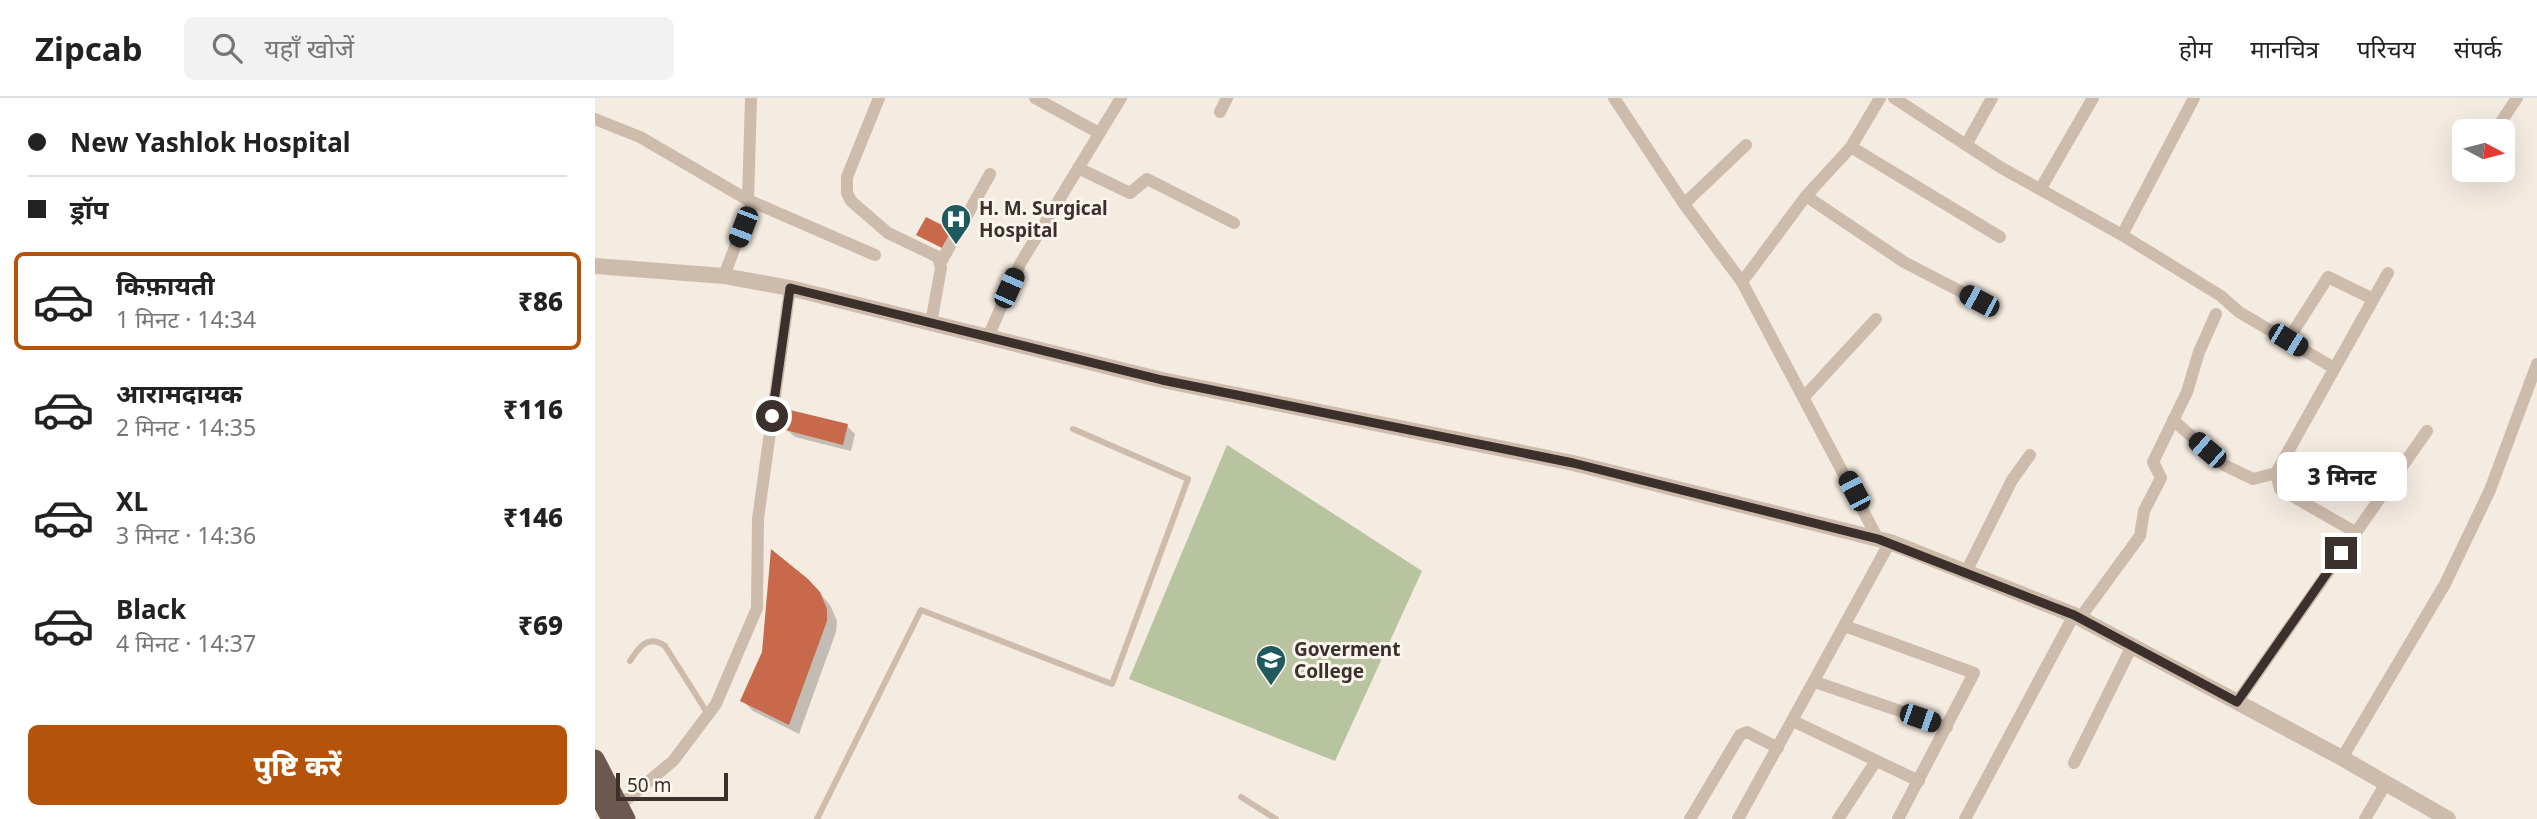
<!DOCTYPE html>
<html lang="hi">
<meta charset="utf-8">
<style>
body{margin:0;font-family:"Noto Sans","Noto Sans Devanagari",sans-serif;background:#f2f2f2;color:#222;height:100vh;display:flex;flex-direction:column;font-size:26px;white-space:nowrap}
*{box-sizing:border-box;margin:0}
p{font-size:23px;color:#767676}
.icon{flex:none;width:38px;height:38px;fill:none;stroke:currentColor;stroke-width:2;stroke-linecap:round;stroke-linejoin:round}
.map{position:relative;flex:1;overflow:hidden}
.panel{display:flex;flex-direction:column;background:#fff;width:595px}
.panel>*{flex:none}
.banner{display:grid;align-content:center;height:154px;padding:0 28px;background:#fff}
.needle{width:46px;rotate:97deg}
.controls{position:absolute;left:1857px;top:21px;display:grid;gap:14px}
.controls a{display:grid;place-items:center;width:63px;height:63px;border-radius:10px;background:#fff;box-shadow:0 7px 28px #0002;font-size:35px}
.scale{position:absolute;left:21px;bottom:18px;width:112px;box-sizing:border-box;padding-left:7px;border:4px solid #3b302b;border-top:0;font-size:19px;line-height:24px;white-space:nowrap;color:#3b302b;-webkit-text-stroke:5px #fbf5ee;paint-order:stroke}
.end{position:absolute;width:32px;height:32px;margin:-16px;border:9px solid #3b302b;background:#fff;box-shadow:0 0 0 4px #fff}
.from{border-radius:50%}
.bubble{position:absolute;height:49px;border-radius:10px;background:#fff;box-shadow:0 7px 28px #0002;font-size:23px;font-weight:800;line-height:49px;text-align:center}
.car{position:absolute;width:21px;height:42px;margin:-21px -10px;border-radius:9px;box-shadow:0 0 5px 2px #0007;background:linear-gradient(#222 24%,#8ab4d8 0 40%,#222 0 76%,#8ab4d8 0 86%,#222 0)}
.banner b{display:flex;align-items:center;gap:24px;height:66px;font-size:26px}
.banner b+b{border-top:2px solid #e0e0e0}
.banner i{width:18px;height:18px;background:#222}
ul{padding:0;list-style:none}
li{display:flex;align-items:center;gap:21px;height:98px;margin:0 14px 10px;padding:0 14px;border:4px solid transparent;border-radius:10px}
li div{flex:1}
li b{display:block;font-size:26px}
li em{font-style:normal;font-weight:800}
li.active{border-color:#b45309}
li>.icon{width:63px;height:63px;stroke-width:1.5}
.primary-button{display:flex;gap:14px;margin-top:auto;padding:14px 28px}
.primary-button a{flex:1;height:80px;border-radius:10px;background:#b45309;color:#fff;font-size:28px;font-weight:800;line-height:80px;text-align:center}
header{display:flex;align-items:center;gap:42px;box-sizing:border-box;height:98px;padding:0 35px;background:#fff;border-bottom:2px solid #e0e0e0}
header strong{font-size:33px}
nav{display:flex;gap:38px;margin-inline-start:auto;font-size:24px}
.search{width:490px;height:63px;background:#f2f2f2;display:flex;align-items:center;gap:18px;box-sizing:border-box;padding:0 24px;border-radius:10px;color:#767676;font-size:26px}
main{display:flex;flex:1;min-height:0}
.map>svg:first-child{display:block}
.green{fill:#b8c4a0}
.shadow{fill:#0003}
.building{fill:#c8694b}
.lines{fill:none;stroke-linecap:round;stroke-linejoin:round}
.service{stroke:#cdbbac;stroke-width:6}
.minor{stroke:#cdbbac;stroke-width:12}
.tertiary{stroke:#cdbbac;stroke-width:16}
.trunk{stroke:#6c584f;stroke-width:19}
.route{stroke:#3b302b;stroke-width:9}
.labels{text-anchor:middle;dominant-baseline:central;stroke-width:6;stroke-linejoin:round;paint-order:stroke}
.poi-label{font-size:19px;font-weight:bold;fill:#3b302b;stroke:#fbf5ee;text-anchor:start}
</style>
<header>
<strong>Zipcab</strong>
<div class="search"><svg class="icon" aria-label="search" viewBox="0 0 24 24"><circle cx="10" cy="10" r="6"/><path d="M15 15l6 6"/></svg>यहाँ खोजें</div>
<nav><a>होम</a><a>मानचित्र</a><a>परिचय</a><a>संपर्क</a></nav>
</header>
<main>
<section class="panel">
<div class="banner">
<b><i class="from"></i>New Yashlok Hospital</b>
<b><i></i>ड्रॉप</b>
</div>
<ul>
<li class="active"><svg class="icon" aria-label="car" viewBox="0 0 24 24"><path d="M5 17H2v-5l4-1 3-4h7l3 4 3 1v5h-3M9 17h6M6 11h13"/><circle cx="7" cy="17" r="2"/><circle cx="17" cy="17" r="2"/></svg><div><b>किफ़ायती</b><p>1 मिनट · 14:34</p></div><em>₹86</em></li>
<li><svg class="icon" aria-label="car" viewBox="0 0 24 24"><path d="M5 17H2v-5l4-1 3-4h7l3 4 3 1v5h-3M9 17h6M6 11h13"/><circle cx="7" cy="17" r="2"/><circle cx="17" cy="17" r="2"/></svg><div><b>आरामदायक</b><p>2 मिनट · 14:35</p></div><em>₹116</em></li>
<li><svg class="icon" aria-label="car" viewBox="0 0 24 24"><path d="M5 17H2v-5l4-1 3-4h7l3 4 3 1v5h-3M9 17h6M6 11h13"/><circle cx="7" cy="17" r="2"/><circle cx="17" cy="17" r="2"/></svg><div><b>XL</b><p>3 मिनट · 14:36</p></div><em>₹146</em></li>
<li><svg class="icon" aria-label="car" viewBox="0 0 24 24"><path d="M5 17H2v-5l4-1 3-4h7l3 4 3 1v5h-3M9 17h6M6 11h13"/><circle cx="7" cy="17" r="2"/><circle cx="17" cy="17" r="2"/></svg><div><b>Black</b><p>4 मिनट · 14:37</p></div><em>₹69</em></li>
</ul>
<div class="primary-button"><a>पुष्टि करें</a></div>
</section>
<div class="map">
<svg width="1942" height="721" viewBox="0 0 1942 721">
<rect width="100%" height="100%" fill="#f4ebe1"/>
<!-- green -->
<path class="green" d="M632,347L827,473L740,663L534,581Z"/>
<!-- shadow -->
<g class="shadow">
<path d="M252,328L260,336L256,353L200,339L192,332Z"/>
<path d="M223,493L235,507L242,523L241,534L204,636L158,613L147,602Z"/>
</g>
<!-- building -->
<g class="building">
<path d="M331,119L357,132L347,150L321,137Z"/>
<path d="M195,312L253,326L248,347L190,332Z"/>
<path d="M176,451L213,481L225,494L232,511V523L194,627L145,603L167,554Z"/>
</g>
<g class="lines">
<!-- service -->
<g class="service">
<path d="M35,563C44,549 53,536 70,548L113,616"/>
<path d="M646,699L681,721"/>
<path d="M222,721L326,512L517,586L593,381L478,331"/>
</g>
<!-- minor -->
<g class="minor">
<path d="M284,0L252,79V95L256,103L293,135L343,159L346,170L336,225"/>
<path d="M440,0L504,35"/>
<path d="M1019,0L1089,106L1147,184L1283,441"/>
<path d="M1299,0L1405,69L1527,137L1626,198L1644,214L1739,270"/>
<path d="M625,14L632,0"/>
<path d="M0,21L45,39L153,102L280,157"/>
<path d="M1900,33L1922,0"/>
<path d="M1371,47L1397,0"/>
<path d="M1256,49L1405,139"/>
<path d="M483,70L535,95L552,81L639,125"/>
<path d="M1446,90L1498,0"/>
<path d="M1211,98L1309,164L1384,203"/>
<path d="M1089,106L1151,47"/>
<path d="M1527,137L1599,0"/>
<path d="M346,164L395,76"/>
<path d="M129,178L157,104L153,102L156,0"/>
<path d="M1147,184L1211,98L1256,49L1285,0"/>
<path d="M393,239L425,166L526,0"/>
<path d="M1693,242L1733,179L1778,201"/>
<path d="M1209,299L1281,221"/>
<path d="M1578,322L1629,367L1658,381L1681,375"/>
<path d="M1760,434L1685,391L1681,375L1793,175"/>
<path d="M1371,474L1417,382L1435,357"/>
<path d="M1485,520L1545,438L1549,413L1566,380L1558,364L1592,294L1604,254L1621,216"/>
<path d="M1250,528L1379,575L1303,721"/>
<path d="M1220,584L1352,629"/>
<path d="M1642,604L1832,333"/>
<path d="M1198,623L1324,683"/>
<path d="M1747,660L1850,486L1895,392L1942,266"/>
<path d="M1479,665L1537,548"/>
<path d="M24,708L78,663L121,606L162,510L163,421L195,190"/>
<path d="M1095,721L1145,637L1152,634L1183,650"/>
<path d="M1143,721L1295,444"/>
<path d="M1243,721L1281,663"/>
<path d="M1370,721L1479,517"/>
<path d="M1770,721L1791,685"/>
</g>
<!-- tertiary -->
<path class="tertiary" d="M0,168L129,178L195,190L567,282L978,365L1295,444L1479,517L1747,660L1853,721"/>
<!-- trunk -->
<g class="trunk">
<path d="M0,661L31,721"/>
<path d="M0,691L16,721"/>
</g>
</g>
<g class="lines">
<!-- route -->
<path class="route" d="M177,318L195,190L567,282L978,365L1283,441L1479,517L1642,604L1746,455"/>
</g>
<!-- icons -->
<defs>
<g id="hospital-pin" transform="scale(1.575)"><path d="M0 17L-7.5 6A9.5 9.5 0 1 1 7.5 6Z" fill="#1f5a5e" stroke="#fbf5ee"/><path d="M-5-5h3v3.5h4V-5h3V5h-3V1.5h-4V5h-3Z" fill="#fff"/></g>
<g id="university-pin" transform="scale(1.575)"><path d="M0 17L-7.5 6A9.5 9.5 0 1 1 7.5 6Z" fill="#1f5a5e" stroke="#fbf5ee"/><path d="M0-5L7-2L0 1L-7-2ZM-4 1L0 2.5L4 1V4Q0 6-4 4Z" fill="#fff"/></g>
</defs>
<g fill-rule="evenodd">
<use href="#hospital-pin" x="361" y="121"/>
<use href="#university-pin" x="676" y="562"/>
</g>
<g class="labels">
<!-- poi labels -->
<g class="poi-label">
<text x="384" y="110">H. M. Surgical<tspan x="384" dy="22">Hospital</tspan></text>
<text x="699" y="551">Goverment<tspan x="699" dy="22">College</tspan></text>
</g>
</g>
</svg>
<div class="controls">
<a><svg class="needle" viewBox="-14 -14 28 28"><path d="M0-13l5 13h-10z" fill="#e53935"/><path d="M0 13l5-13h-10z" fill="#767676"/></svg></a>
</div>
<div class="scale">50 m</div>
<i class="end from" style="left:177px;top:318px"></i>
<i class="end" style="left:1746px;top:455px"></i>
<div class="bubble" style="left:1682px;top:354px;width:130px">3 मिनट</div>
<i class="car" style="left:148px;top:129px;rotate:201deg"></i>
<i class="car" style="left:414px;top:190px;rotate:24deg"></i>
<i class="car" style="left:1384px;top:203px;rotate:298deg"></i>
<i class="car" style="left:1693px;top:242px;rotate:121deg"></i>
<i class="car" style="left:1612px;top:352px;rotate:311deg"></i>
<i class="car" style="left:1259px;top:393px;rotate:332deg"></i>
<i class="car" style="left:1325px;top:620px;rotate:109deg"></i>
</div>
</main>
